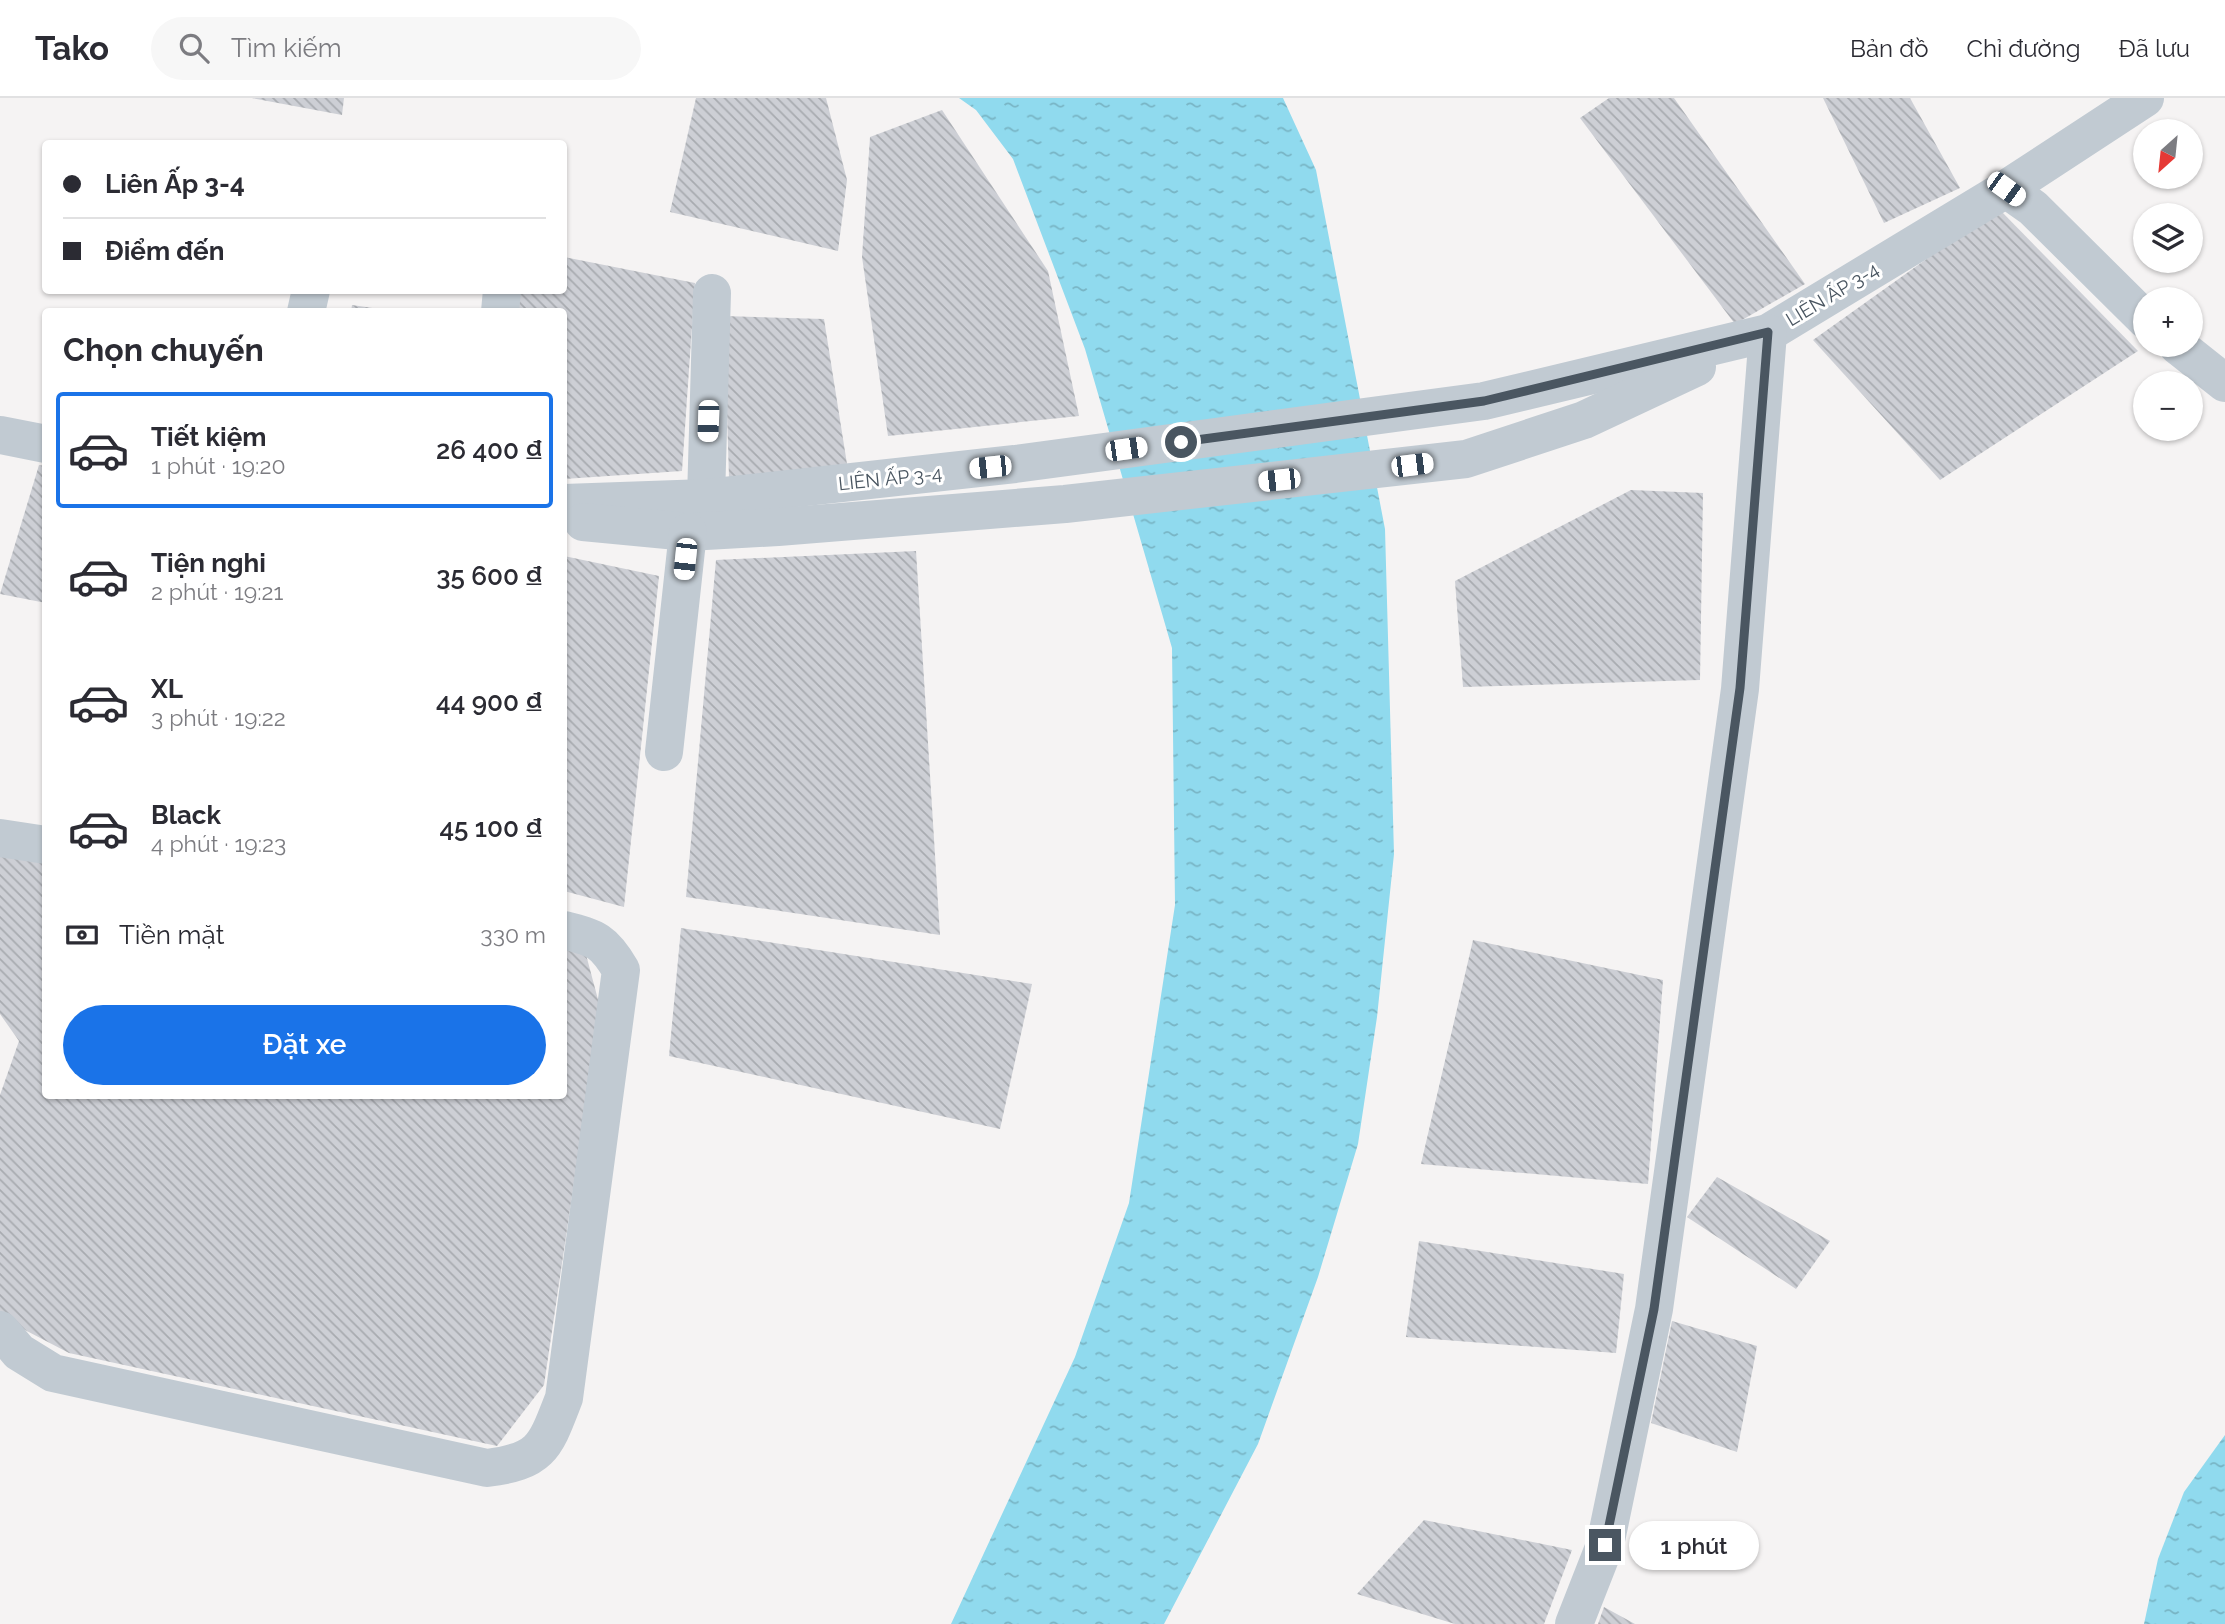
<!DOCTYPE html>
<html lang="vi">
<meta charset="utf-8">
<style>
body{margin:0;font-family:Raleway,sans-serif;background:#f7f7f7;color:#2b2b33;height:100vh;display:flex;flex-direction:column;font-size:26px;white-space:nowrap}
*{box-sizing:border-box;margin:0}
p{font-size:23px;color:#7c7c81}
.icon{flex:none;width:38px;height:38px;fill:none;stroke:currentColor;stroke-width:2;stroke-linecap:round;stroke-linejoin:round}
.map{position:relative;flex:1;overflow:hidden}
.drawer{position:absolute;left:42px;top:210px;width:525px;height:791px;display:flex;flex-direction:column;background:#fff;border-radius:7px;box-shadow:0 2px 5px #0004}
.drawer>*{flex:none}
.banner{position:absolute;left:42px;top:42px;width:525px;height:154px;border-radius:7px;box-shadow:0 2px 5px #0004;display:grid;align-content:center;height:154px;padding:0 21px;background:#fff}
.needle{width:46px;rotate:207deg}
.fabs{position:absolute;left:2133px;top:21px;display:grid;gap:14px}
.fabs a{display:grid;place-items:center;width:70px;height:70px;border-radius:50%;background:#fff;box-shadow:0 2px 5px #0004;font-size:35px}
.end{position:absolute;width:32px;height:32px;margin:-16px;border:9px solid #4a5661;background:#fff;box-shadow:0 0 0 4px #fff}
.from{border-radius:50%}
.bubble{position:absolute;height:49px;border-radius:24px;background:#fff;box-shadow:0 2px 5px #0004;font-size:23px;font-weight:600;line-height:49px;text-align:center}
.car{position:absolute;width:21px;height:42px;margin:-21px -10px;border-radius:9px;box-shadow:0 0 5px 2px #0007;background:linear-gradient(#fff 24%,#345 0 40%,#fff 0 76%,#345 0 86%,#fff 0)}
.banner b{display:flex;align-items:center;gap:24px;height:66px;font-size:26px}
.banner b+b{border-top:2px solid #e1e1e2}
.banner i{width:18px;height:18px;background:#2b2b33}
ul{padding:0;list-style:none}
li{display:flex;align-items:center;gap:21px;height:116px;margin:0 14px 10px;padding:0 7px;border:4px solid transparent;border-radius:7px}
li div{flex:1}
li b{display:block;font-size:26px}
li em{font-style:normal;font-weight:600}
li.active{border-color:#1a73e8}
li>.icon{width:63px;height:63px;stroke-width:1.5}
h2{padding:0 21px;font-size:32px;line-height:84px}
.pay{display:flex;align-items:center;gap:18px;height:77px;padding:0 21px;font-size:26px}
.pay p{margin-inline-start:auto}
.button{display:flex;gap:14px;margin-top:auto;padding:14px 21px}
.button a{flex:1;height:80px;border-radius:42px;background:#1a73e8;color:#fff;font-size:28px;font-weight:600;line-height:80px;text-align:center}
header{display:flex;align-items:center;gap:42px;box-sizing:border-box;height:98px;padding:0 35px;background:#fff;border-bottom:2px solid #e1e1e2}
header strong{font-size:33px}
nav{display:flex;gap:38px;margin-inline-start:auto;font-size:24px}
.search{width:490px;height:63px;background:#f7f7f7;display:flex;align-items:center;gap:18px;box-sizing:border-box;padding:0 24px;border-radius:38px;color:#7c7c81;font-size:26px}
.map>svg:first-child{display:block}
.water{fill:url(#water-ripples)}
.building{fill:url(#building-back-hatch)}
.lines{fill:none;stroke-linecap:round;stroke-linejoin:round}
.minor{stroke:#c1cad2;stroke-width:38}
.route{stroke:#4a5661;stroke-width:9}
.labels{text-anchor:middle;dominant-baseline:central;stroke-width:6;stroke-linejoin:round;paint-order:stroke}
.street-label{font-size:19px;fill:#4a5661;stroke:#fff}
</style>
<header>
<strong>Tako</strong>
<div class="search"><svg class="icon" aria-label="search" viewBox="0 0 24 24"><circle cx="10" cy="10" r="6"/><path d="M15 15l6 6"/></svg>Tìm kiếm</div>
<nav><a>Bản đồ</a><a>Chỉ đường</a><a>Đã lưu</a></nav>
</header>
<div class="map">
<svg width="2225" height="1526" viewBox="0 0 2225 1526">
<defs>
<pattern id="water-ripples" width="26" height="14" patternUnits="userSpaceOnUse" patternTransform="scale(1.75)"><rect width="26" height="14" fill="#90daee"/><path d="M2 4q2-2 4 0t4 0M15 11q2-2 4 0t4 0" fill="none" stroke="#78b4c4"/></pattern>
<pattern id="building-back-hatch" width="6" height="6" patternUnits="userSpaceOnUse" patternTransform="scale(1.75)"><rect width="6" height="6" fill="#cdcfd5"/><path d="M-1 5l2 2M0 0l6 6M5-1l2 2" fill="none" stroke="#a8abb0"/></pattern>
</defs>
<rect width="100%" height="100%" fill="#f5f3f3"/>
<!-- water -->
<g class="water">
<path d="M959,0H1283L1316,72L1385,431L1394,756L1377,919L1358,1046L1318,1179L1258,1346L1164,1526H951L1075,1259L1129,1105L1175,807L1172,550L1085,251L1013,61L976,12Z"/>
<path d="M2225,1337V1526H2144L2158,1461L2184,1394Z"/>
</g>
<!-- building -->
<g class="building">
<path d="M252,0H344L342,17Z"/>
<path d="M696,0H826L847,82L838,153L670,114Z"/>
<path d="M1609,0H1674L1805,186L1735,226L1580,20Z"/>
<path d="M1823,0H1910L1960,90L1884,125Z"/>
<path d="M942,12L1048,173L1079,318L888,338L862,159L870,39Z"/>
<path d="M1998,110L2138,253L1940,382L1813,242Z"/>
<path d="M564,159L695,185L682,373L564,381V214H516L519,192H564Z"/>
<path d="M352,207L386,212V214H351Z"/>
<path d="M724,218L824,221L847,366L729,380Z"/>
<path d="M39,367L46,368V505L0,496Z"/>
<path d="M1631,392L1703,395L1700,582L1463,589L1455,483Z"/>
<path d="M916,453L940,837L686,799L716,462Z"/>
<path d="M564,458L659,478L624,809L564,793Z"/>
<path d="M0,755L46,756V998H564V845L584,849L600,909L544,1287L497,1348L69,1255L0,1219V997L19,943L0,916Z"/>
<path d="M681,830L1032,886L1000,1031L669,958Z"/>
<path d="M1473,842L1663,882L1648,1086L1421,1066Z"/>
<path d="M1717,1079L1830,1143L1796,1191L1687,1119Z"/>
<path d="M1419,1143L1624,1176L1616,1255L1406,1239Z"/>
<path d="M1672,1223L1757,1248L1737,1354L1651,1325Z"/>
<path d="M1424,1422L1572,1452L1544,1526H1455L1357,1496Z"/>
<path d="M1604,1509L1635,1526H1598Z"/>
</g>
<g class="lines">
<!-- minor -->
<g class="minor">
<path d="M2006,91L2033,110L2146,222"/>
<path d="M306,214L311,192"/>
<path d="M500,214L502,192"/>
<path d="M2177,247L2225,285"/>
<path d="M0,337L46,346"/>
<path d="M706,400L712,195"/>
<path d="M564,405L706,400L1015,366L1484,303L1768,235L2006,91L2145,0"/>
<path d="M583,424L688,434L778,429L1065,406L1466,361L1584,322L1697,269"/>
<path d="M664,654L688,434"/>
<path d="M0,740L46,747"/>
<path d="M0,1232L19,1254L53,1275L487,1370C542,1363 545,1349 564,1300L621,872C604,843 596,840 564,832"/>
<path d="M1574,1526L1605,1447L1654,1211L1740,591L1768,235"/>
</g>
</g>
<g class="lines">
<!-- route -->
<path class="route" d="M1181,344L1484,303L1768,234L1740,590L1654,1211L1605,1447"/>
</g>
<g class="labels">
<!-- street labels -->
<g class="street-label">
<text transform="translate(1832 196) rotate(-31)">LIÊN ẤP 3-4</text>
<text transform="translate(890 380) rotate(-6)">LIÊN ẤP 3-4</text>
</g>
</g>
</svg>
<div class="fabs">
<a><svg class="needle" viewBox="-14 -14 28 28"><path d="M0-13l5 13h-10z" fill="#e53935"/><path d="M0 13l5-13h-10z" fill="#7c7c81"/></svg></a>
<a><svg class="icon" aria-label="layers" viewBox="0 0 24 24"><path d="M12 4l9 5-9 5-9-5zM3 14l9 5 9-5"/></svg></a>
<a>+</a>
<a>−</a>
</div>
<i class="end from" style="left:1181px;top:344px"></i>
<i class="end" style="left:1605px;top:1447px"></i>
<div class="bubble" style="left:1629px;top:1423px;width:130px">1 phút</div>
<i class="car" style="left:2006px;top:91px;rotate:126deg"></i>
<i class="car" style="left:708px;top:323px;rotate:182deg"></i>
<i class="car" style="left:1126px;top:351px;rotate:82deg"></i>
<i class="car" style="left:1412px;top:367px;rotate:83deg"></i>
<i class="car" style="left:990px;top:369px;rotate:264deg"></i>
<i class="car" style="left:1279px;top:382px;rotate:264deg"></i>
<i class="car" style="left:685px;top:461px;rotate:186deg"></i>
<div class="banner">
<b><i class="from"></i>Liên Ấp 3-4</b>
<b><i></i>Điểm đến</b>
</div>
<section class="drawer">
<h2>Chọn chuyến</h2>
<ul>
<li class="active"><svg class="icon" aria-label="car" viewBox="0 0 24 24"><path d="M5 17H2v-5l4-1 3-4h7l3 4 3 1v5h-3M9 17h6M6 11h13"/><circle cx="7" cy="17" r="2"/><circle cx="17" cy="17" r="2"/></svg><div><b>Tiết kiệm</b><p>1 phút · 19:20</p></div><em>26 400 ₫</em></li>
<li><svg class="icon" aria-label="car" viewBox="0 0 24 24"><path d="M5 17H2v-5l4-1 3-4h7l3 4 3 1v5h-3M9 17h6M6 11h13"/><circle cx="7" cy="17" r="2"/><circle cx="17" cy="17" r="2"/></svg><div><b>Tiện nghi</b><p>2 phút · 19:21</p></div><em>35 600 ₫</em></li>
<li><svg class="icon" aria-label="car" viewBox="0 0 24 24"><path d="M5 17H2v-5l4-1 3-4h7l3 4 3 1v5h-3M9 17h6M6 11h13"/><circle cx="7" cy="17" r="2"/><circle cx="17" cy="17" r="2"/></svg><div><b>XL</b><p>3 phút · 19:22</p></div><em>44 900 ₫</em></li>
<li><svg class="icon" aria-label="car" viewBox="0 0 24 24"><path d="M5 17H2v-5l4-1 3-4h7l3 4 3 1v5h-3M9 17h6M6 11h13"/><circle cx="7" cy="17" r="2"/><circle cx="17" cy="17" r="2"/></svg><div><b>Black</b><p>4 phút · 19:23</p></div><em>45 100 ₫</em></li>
</ul>
<div class="pay"><svg class="icon" aria-label="cash" viewBox="0 0 24 24"><path d="M3 7h18v10H3z"/><circle cx="12" cy="12" r="2"/></svg>Tiền mặt<p>330 m</p></div>
<div class="button"><a>Đặt xe</a></div>
</section>
</div>
